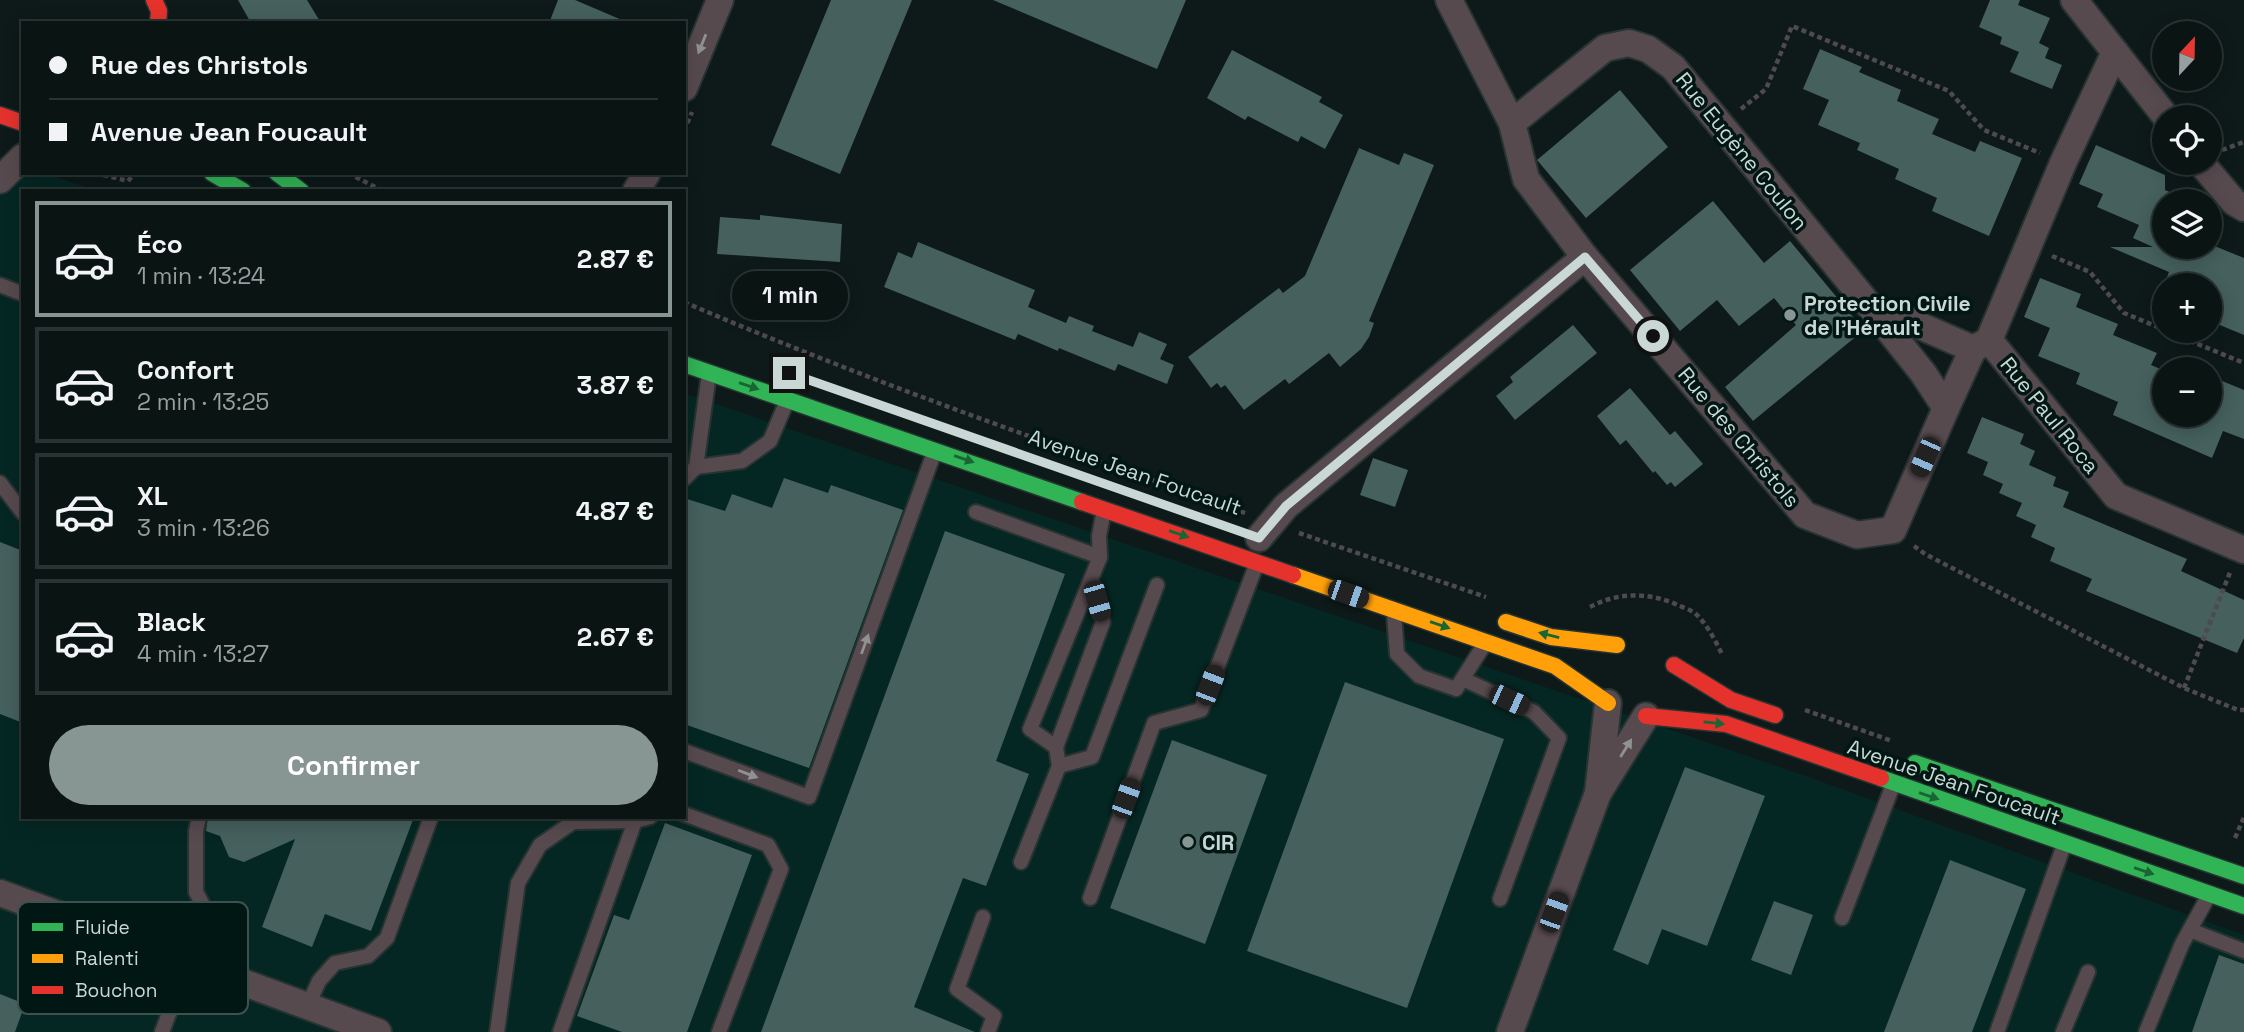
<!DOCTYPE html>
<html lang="fr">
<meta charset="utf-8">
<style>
body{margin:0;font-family:"Space Grotesk",sans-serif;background:#182121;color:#f1f3f6;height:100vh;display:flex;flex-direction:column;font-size:26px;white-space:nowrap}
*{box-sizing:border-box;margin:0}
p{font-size:23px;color:#999ea0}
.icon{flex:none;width:38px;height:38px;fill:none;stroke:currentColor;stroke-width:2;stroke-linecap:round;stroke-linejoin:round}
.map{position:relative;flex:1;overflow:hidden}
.sheet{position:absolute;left:21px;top:189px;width:665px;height:630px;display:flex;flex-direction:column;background:#0a1413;border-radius:0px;box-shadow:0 4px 18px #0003,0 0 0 2px #2a3333}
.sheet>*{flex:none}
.top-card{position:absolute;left:21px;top:21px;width:665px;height:154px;border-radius:0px;box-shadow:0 4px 18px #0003,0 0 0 2px #2a3333;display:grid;align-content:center;height:154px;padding:0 28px;background:#0a1413}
.needle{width:46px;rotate:22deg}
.controls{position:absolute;left:2152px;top:21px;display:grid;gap:14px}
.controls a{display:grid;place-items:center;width:70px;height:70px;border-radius:50%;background:#0a1413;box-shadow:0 4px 18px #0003,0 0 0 2px #2a3333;font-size:35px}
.end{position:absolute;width:32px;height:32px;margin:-16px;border:9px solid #cad8d5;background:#111;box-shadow:0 0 0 4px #111}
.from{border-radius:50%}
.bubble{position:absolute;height:49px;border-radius:24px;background:#0a1413;box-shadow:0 4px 18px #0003,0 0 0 2px #2a3333;font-size:23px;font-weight:700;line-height:49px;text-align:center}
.car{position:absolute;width:21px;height:42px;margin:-21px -10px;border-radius:9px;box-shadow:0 0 5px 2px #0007;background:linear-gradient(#222 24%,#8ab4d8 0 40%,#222 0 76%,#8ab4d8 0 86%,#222 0)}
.top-card b{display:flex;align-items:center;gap:24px;height:66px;font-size:26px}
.top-card b+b{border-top:2px solid #2a3333}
.top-card i{width:18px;height:18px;background:#f1f3f6}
ul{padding:12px 0 0;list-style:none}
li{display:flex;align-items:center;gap:21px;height:116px;margin:0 14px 10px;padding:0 14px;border:4px solid #2a3333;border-radius:0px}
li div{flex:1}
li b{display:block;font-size:26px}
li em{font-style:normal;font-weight:700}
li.selected{border-color:#889693}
li>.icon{width:63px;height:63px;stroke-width:1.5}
.button{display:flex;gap:14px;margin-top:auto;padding:14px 28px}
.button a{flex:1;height:80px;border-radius:42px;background:#889693;color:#fff;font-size:28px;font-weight:700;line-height:80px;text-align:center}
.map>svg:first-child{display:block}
.built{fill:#052723}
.building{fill:#45605d}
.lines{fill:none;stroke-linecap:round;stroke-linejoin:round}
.lane-casing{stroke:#283432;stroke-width:18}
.street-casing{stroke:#283432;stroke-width:30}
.fast-casing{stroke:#283432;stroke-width:19}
.slow-casing{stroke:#283432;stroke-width:19}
.jam-casing{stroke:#283432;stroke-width:19}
.path{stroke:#4e4a4d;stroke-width:4.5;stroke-dasharray:5 3.5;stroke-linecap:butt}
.lane{stroke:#574a4f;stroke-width:14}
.street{stroke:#574a4f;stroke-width:26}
.fast{stroke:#30b455;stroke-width:16}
.slow{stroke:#ff9f0a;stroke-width:16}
.jam{stroke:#e5322d;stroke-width:16}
.oneway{fill:#909192}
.oneway2{fill:#186634}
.route{stroke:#cad8d5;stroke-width:9}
.poi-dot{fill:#889693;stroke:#011714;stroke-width:2.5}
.labels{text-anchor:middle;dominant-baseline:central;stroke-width:7;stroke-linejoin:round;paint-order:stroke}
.street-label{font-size:21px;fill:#cad8d5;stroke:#011714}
.poi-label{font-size:21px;font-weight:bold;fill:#cad8d5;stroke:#011714;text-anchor:start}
.key{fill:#011714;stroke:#3d514e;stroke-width:2}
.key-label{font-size:19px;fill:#cad8d5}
</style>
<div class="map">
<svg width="2244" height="1032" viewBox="0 0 2244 1032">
<rect width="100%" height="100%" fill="#0d1a19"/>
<!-- built -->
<path class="built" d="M0,159L23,166V173H44L97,191H23V817H684V393L1803,775L2244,935V1032H0Z"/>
<!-- building -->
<g class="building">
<path d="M238,0H307L321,23H251Z"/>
<path d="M558,0H575L629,23H549Z"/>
<path d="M831,0H912L840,174L771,145Z"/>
<path d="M993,0H1186L1157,69Z"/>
<path d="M1990,0H2020L2018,5L2050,18L2039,43L2049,48L2045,58L2062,65L2052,89L2010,72L2019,52L2000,44L2002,37L1979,27Z"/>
<path d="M1820,49L1862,67L1859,72L1901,90L1897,101L1939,119L1932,134L1975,152L1980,141L2022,158L1989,236L1932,211L1937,198L1895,179L1899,169L1857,150L1860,143L1818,125L1829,100L1803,89Z"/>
<path d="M1232,50L1322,97L1319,102L1343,115L1325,149L1301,136L1298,142L1248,116L1245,120L1207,98Z"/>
<path d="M1620,90L1668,147L1586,218L1537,160Z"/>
<path d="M2096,145L2165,175V190L2174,194L2171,201H2165V247H2217L2244,258V335L2210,321V285H2164L2169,272L2110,247H2153L2133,238L2139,225L2097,207L2103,194L2079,184Z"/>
<path d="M1359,148L1399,165L1404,153L1434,165L1369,321L1374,323L1369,337L1361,349L1340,367L1329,353L1289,384L1285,379L1244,410L1225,385L1221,388L1217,383L1211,388L1188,357L1279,288L1283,293L1305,276Z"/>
<path d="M1713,201L1764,263L1790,241L1864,330L1753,421L1725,387L1796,325L1774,298L1739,326L1717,300L1680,331L1630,270Z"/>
<path d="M760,215L842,224L840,262L717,254L720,217L760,220Z"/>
<path d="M918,242L1035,290L1028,307L1066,323L1069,316L1094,326L1092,331L1133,347L1139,332L1167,344L1160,359L1174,365L1167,384L1118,364L1115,371L1059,348L1058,351L1018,334L1015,340L884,287L898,252L912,258Z"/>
<path d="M2040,278L2081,294L2076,307L2118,324L2113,335L2157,353L2151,365L2165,371V415H2210V376L2244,390V439L2223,431L2212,458L2113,415L2118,402L2076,384L2080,373L2038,356L2050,328L2024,317Z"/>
<path d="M1573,325L1597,353L1515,420L1496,396L1513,382L1510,377Z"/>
<path d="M1630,388L1670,435L1675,431L1703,464L1675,487L1671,482L1667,485L1655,471L1653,473L1626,440L1620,445L1597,416Z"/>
<path d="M1982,417L2024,434L2020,444L2035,451L2029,465L2056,477L2053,486L2069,492L2063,507L2187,559L2181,571L2244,600V638L2237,653L2086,591L2092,579L2050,561L2055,548L2031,537L2036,525L2016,516L2022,503L1999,493L2003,484L1983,475L1988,462L1967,453Z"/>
<path d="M1373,458L1408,470L1395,507L1360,495Z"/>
<path d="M784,478L828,493L831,485L903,510L809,768L684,724V498L725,511L732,494L772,508Z"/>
<path d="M945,531L1065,574L996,761L1029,774L986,886L963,878L914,1007L975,1032H761Z"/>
<path d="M0,542L23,551V723L0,714Z"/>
<path d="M1345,682L1504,739L1407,1008L1247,951Z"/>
<path d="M1172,740L1267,775L1205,944L1110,908Z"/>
<path d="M1685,767L1765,796L1707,946L1662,929L1648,965L1613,950Z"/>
<path d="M208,817H414L371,931L325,914L312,947L262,927L295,839L244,862L229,857L220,836L206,831Z"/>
<path d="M665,823L752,855L687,1032H622L577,1016L614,915L629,920Z"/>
<path d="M1950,860L2026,889L1972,1032H1884Z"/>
<path d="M1774,901L1813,915L1791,975L1751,960Z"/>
<path d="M2219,955L2244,964V1032H2192Z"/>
<path d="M0,994L25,1004L15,1032H0Z"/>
</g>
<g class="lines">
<!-- lane casing -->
<g class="lane-casing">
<g id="lane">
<path d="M0,285L23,294"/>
<path d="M696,467L742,461L770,441L787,401"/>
<path d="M684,479L696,467L709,374"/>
<path d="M0,483L23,513"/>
<path d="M976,512L1100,557"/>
<path d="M1394,614L1397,654L1419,676L1456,689L1484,645"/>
<path d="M1463,679L1534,712L1559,738L1500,899"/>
<path d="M1056,747L1103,622L1091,580"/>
<path d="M684,751L809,797L934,453"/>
<path d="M1059,766L1092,757L1157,585"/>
<path d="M684,814L768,845L781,869L719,1032"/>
<path d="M199,817L196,831V892L215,928L213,944L204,968"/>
<path d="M1021,862L1059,766L1056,747L1030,729L1100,557L1099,536L1104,510"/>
<path d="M1090,898L1154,723L1201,710L1257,563"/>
<path d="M983,917L957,989L994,1016L988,1032"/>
<path d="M1842,918L1893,785"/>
<path d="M2190,930L2244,951"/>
<path d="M308,1005L319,981L335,963L368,956L387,938L431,817"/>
<path d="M162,1032L188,963"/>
<path d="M497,1032L518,883L540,845L573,822L635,821L650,817"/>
<path d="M560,1032L635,821"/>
<path d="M1997,1032L2064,845"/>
<path d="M2063,1032L2088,972"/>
<path d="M2146,1032L2182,944L2209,895"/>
</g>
</g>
<!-- street casing -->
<g class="street-casing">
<g id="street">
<path d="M1449,0L1512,123L1526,179L1585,257L1805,515L1857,535L1893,530L1946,408L1923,373L1860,294L1673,67L1648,49L1629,43L1605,48L1512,123"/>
<path d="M2074,0L2166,117"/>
<path d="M2115,52L2063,163L1989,340L2116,496L2244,550"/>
<path d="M684,88L720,0"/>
<path d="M2201,163L2234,202L2244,208"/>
<path d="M0,180L23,157"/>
<path d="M636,191L647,173"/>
<path d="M1882,322L1909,321L1973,349"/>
<path d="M1946,408L1973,349L1988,341"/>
<path d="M1259,538L1286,506L1585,257"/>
<path d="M1608,703L1598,793L1646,716"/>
<path d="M0,893L378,1032"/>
<path d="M1510,1032L1598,793"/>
</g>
</g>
<!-- fast casing -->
<g class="fast-casing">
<g id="fast">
<path d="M212,173L243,191"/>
<path d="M277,173L301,191"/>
<path d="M684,364L1082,502"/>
<path d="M1915,763L2244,876"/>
<path d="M1881,778L2244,906"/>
</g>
</g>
<!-- slow casing -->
<g class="slow-casing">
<g id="slow">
<path d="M1293,575L1555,666L1608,703"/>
<path d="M1506,622L1551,637L1617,645"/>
</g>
</g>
<!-- jam casing -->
<g class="jam-casing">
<g id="jam">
<path d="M154,0L159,11L158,23"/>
<path d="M0,115L23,123"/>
<path d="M1082,502L1293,575"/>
<path d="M1674,665L1731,700L1775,715"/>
<path d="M1646,716L1726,724L1881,778"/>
</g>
</g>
<!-- path -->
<g class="path">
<path d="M1741,109L1766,89L1792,26L1949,91L1984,130L2040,153"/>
<path d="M684,131L692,112"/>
<path d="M2222,150L2244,142"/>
<path d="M95,173L128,181L135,173"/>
<path d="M348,173L383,191"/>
<path d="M2052,256L2090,272L2124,313L2165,330"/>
<path d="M684,302C867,381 1057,446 1245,513"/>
<path d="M2166,331L2244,363"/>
<path d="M1299,533L1486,597"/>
<path d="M1914,546L1925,554L2184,688L2238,710H2244"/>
<path d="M1590,607C1617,592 1649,592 1678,605C1684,608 1692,610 1697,615C1708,626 1716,642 1723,656"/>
<path d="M2184,688L2231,570"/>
<path d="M1805,710L1892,741"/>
<path d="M2235,838L2244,817"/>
</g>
<!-- lane -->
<use href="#lane" class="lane"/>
<!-- street -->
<use href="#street" class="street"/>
<!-- fast -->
<use href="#fast" class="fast"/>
<!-- slow -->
<use href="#slow" class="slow"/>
<!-- jam -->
<use href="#jam" class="jam"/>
</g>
<!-- one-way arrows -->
<defs><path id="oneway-solid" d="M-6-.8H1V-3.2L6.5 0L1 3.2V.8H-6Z" transform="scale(1.75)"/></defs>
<g class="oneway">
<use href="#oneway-solid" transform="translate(702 44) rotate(112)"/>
<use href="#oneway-solid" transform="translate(865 644) rotate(-70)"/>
<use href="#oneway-solid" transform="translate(1626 748) rotate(-58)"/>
<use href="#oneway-solid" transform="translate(748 774) rotate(21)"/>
</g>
<g class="oneway2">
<use href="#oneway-solid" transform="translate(749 386) rotate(19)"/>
<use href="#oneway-solid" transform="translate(964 459) rotate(19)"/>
<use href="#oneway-solid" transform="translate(1179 534) rotate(19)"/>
<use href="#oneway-solid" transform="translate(1440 625) rotate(19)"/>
<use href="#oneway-solid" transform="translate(1549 635) rotate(-166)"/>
<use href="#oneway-solid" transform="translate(1714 723) rotate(6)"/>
<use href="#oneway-solid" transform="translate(1929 796) rotate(19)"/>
<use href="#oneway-solid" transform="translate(2144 871) rotate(19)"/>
</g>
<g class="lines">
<!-- route -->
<path class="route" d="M789,373L1259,538L1286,506L1585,257L1653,336"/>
</g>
<!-- markers -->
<g class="poi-dot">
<circle cx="1790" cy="315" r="7"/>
<circle cx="1188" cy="842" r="7"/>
</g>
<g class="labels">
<!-- street labels -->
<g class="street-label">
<text transform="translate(1742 151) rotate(51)">Rue Eugène Coulon</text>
<text transform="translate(2050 415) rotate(51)">Rue Paul Roca</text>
<text transform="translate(1739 437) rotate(50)">Rue des Christols</text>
<text transform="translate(1135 472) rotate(19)">Avenue Jean Foucault</text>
<text transform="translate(1954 782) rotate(19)">Avenue Jean Foucault</text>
</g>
<!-- poi labels -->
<g class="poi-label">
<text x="1804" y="303">Protection Civile<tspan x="1804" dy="24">de l'Hérault</tspan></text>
<text x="1202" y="842">CIR</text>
</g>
</g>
<!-- legend -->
<rect x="18" y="902" width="230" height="112" rx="10" class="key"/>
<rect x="32" y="923" width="31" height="8" fill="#30b455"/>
<rect x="32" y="954" width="31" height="9" fill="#ff9f0a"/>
<rect x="32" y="986" width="31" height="8" fill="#e5322d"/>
<g class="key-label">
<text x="75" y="934">Fluide</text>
<text x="75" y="965">Ralenti</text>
<text x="75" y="997">Bouchon</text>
</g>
</svg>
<div class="controls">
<a><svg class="needle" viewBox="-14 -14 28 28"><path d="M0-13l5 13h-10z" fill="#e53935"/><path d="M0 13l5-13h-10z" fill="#999ea0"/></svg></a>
<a><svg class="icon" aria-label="locate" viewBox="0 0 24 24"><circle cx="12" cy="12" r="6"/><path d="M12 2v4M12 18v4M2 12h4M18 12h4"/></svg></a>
<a><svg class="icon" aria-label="layers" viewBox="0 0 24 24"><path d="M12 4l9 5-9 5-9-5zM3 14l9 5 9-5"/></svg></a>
<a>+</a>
<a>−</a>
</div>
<i class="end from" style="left:1653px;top:336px"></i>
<i class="end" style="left:789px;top:373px"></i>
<div class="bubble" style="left:732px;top:271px;width:116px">1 min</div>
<i class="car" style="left:1925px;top:457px;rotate:204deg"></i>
<i class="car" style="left:1348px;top:594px;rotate:109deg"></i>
<i class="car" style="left:1097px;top:601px;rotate:164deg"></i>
<i class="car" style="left:1210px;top:685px;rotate:21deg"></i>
<i class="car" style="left:1509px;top:700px;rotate:115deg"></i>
<i class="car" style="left:1126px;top:798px;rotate:20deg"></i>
<i class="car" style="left:1554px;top:912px;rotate:20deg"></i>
<div class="top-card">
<b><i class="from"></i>Rue des Christols</b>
<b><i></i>Avenue Jean Foucault</b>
</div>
<section class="sheet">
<ul>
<li class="selected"><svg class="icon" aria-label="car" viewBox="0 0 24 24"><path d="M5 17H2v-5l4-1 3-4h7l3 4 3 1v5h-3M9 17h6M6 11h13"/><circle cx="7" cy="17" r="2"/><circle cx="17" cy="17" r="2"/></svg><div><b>Éco</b><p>1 min · 13:24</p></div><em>2.87 €</em></li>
<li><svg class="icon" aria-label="car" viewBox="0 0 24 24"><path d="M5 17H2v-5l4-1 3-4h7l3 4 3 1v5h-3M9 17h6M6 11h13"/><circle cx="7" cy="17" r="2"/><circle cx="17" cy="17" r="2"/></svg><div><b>Confort</b><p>2 min · 13:25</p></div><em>3.87 €</em></li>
<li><svg class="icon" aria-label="car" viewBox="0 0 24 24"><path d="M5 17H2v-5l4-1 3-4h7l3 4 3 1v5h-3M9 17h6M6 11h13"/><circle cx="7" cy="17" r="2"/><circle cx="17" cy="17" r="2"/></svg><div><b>XL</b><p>3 min · 13:26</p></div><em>4.87 €</em></li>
<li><svg class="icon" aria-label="car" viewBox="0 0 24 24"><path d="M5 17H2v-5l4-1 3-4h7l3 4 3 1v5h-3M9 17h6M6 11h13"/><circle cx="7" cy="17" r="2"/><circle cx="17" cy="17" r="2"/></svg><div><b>Black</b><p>4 min · 13:27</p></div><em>2.67 €</em></li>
</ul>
<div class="button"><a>Confirmer</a></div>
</section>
</div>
